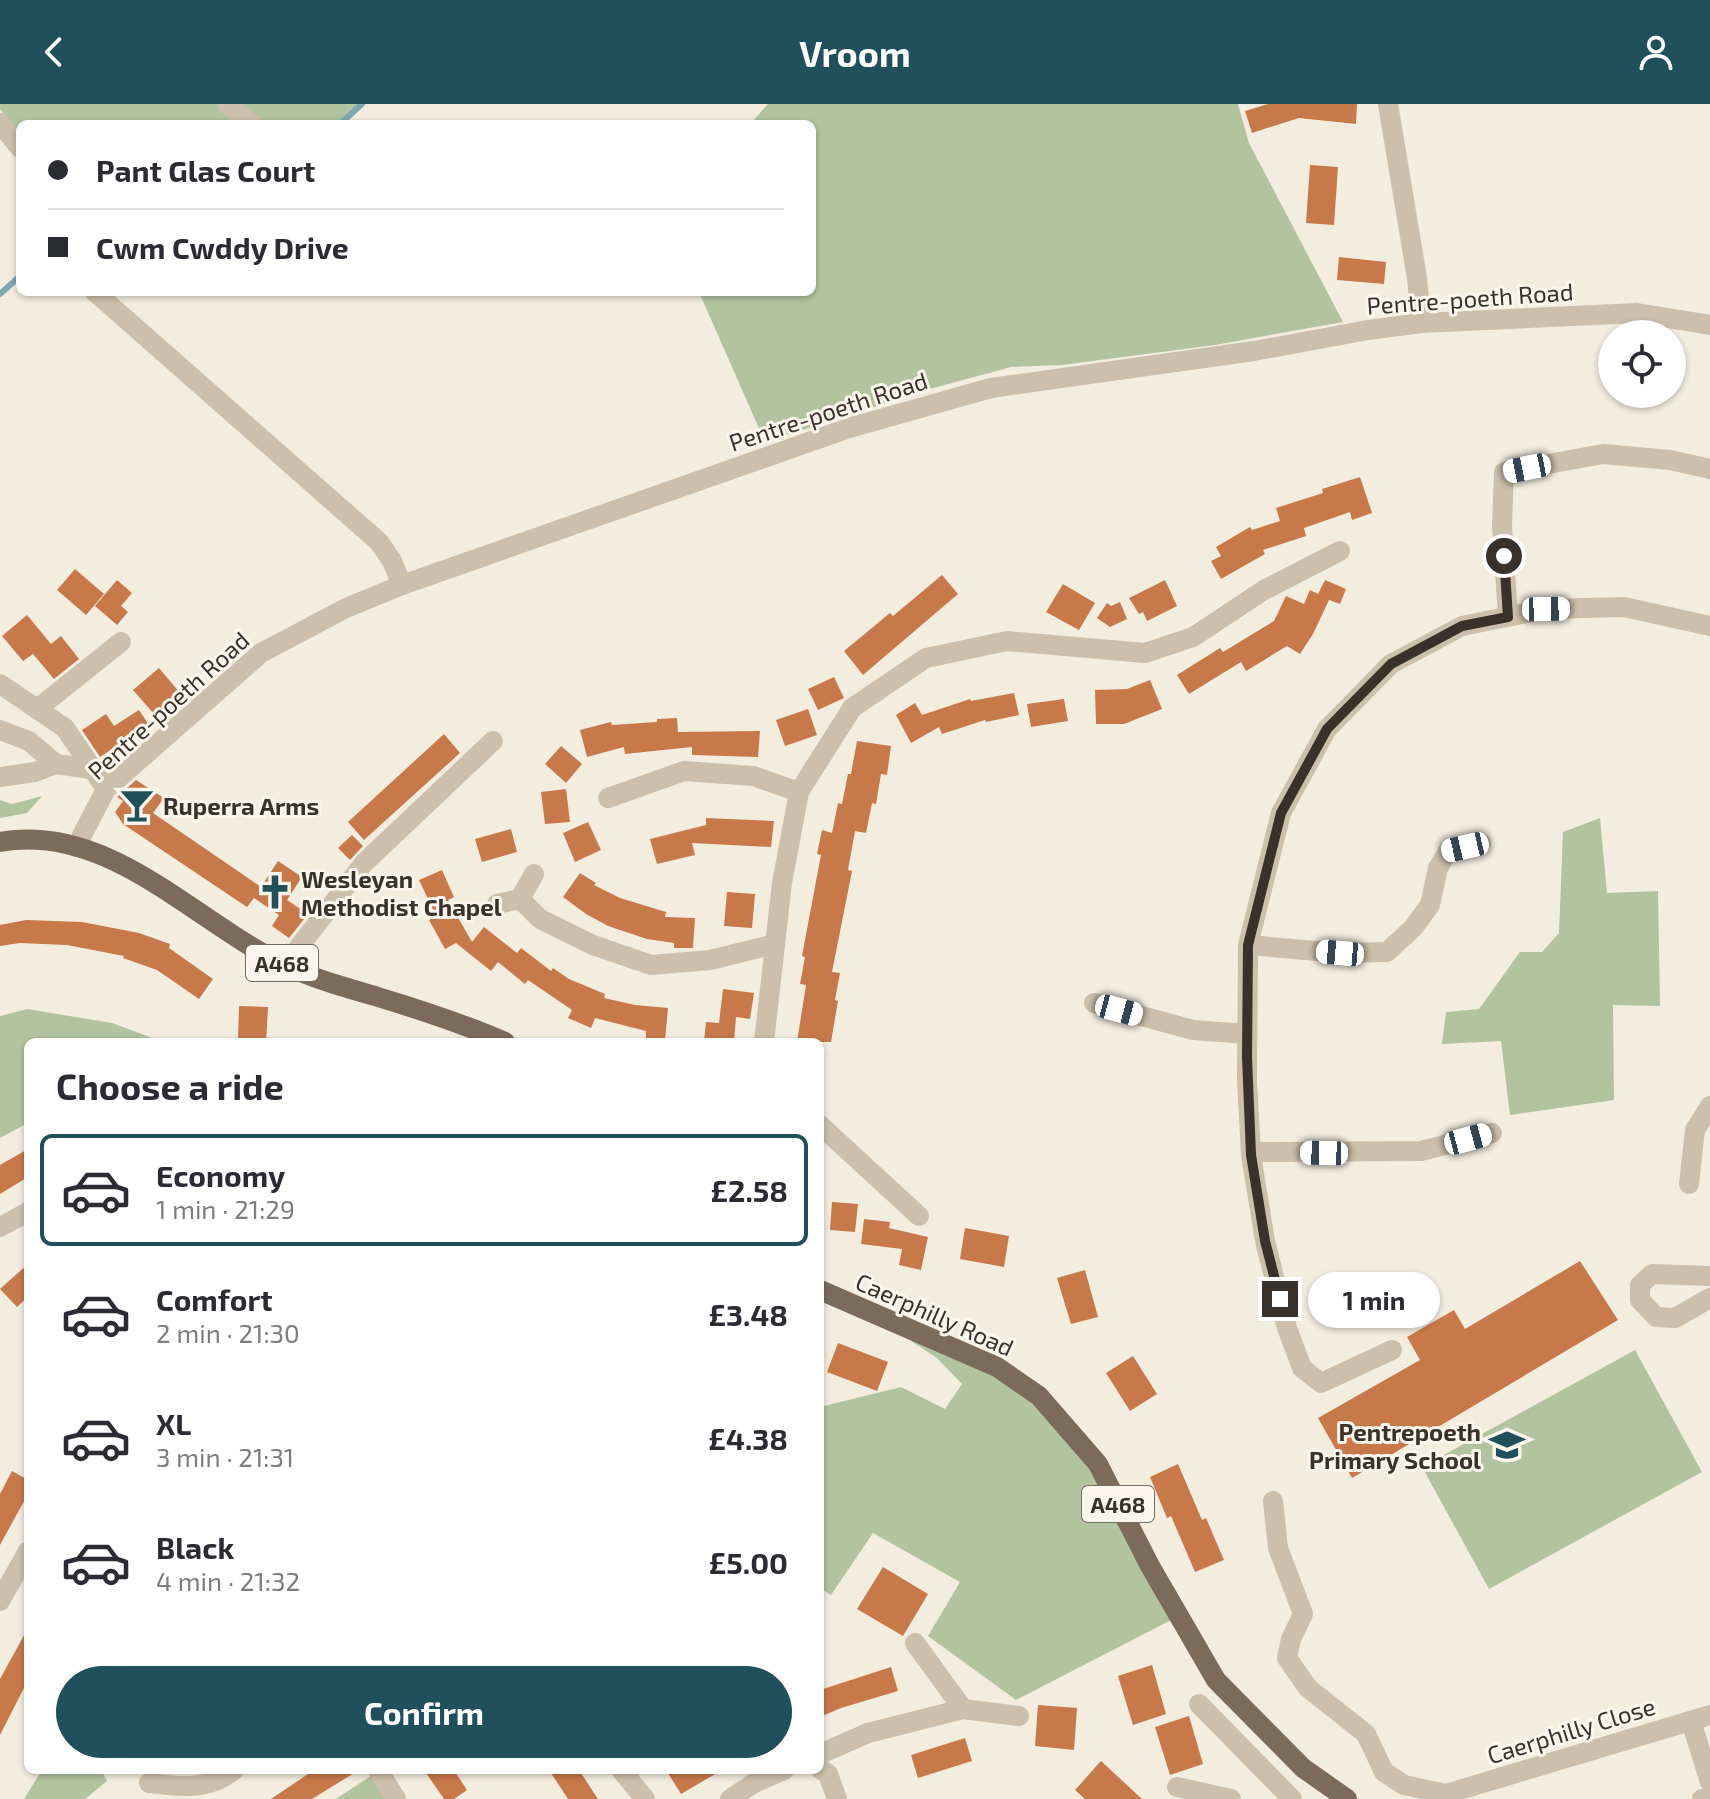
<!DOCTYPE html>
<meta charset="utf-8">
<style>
body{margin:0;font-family:"Exo 2",sans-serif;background:#f7f7f7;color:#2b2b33;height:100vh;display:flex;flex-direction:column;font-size:30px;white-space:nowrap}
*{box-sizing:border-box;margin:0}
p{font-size:26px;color:#7c7c81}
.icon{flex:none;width:44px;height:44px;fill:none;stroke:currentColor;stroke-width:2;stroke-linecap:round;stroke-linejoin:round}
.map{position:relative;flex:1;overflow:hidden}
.sheet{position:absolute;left:24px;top:934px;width:800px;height:736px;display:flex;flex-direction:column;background:#fff;border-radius:12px;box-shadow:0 2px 6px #0004}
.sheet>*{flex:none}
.banner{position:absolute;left:16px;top:16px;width:800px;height:176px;border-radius:12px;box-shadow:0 2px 6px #0004;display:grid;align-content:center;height:176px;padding:0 32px;background:#fff}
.fabs{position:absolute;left:1598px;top:216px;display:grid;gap:16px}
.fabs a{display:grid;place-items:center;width:88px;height:88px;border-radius:50%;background:#fff;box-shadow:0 2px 6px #0004;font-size:40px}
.end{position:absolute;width:36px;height:36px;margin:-18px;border:10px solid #3a312a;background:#fff;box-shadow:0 0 0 4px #fff}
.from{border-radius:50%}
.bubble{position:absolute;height:56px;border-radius:28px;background:#fff;box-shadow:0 2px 6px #0004;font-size:26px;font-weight:700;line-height:56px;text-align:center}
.car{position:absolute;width:24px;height:48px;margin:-24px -12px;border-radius:10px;box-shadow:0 0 6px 2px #0007;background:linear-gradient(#fff 24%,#345 0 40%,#fff 0 76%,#345 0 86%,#fff 0)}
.banner b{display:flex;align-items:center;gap:28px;height:76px;font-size:30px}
.banner b+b{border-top:2px solid #e1e1e2}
.banner i{width:20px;height:20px;background:#2b2b33}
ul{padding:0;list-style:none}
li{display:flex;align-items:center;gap:24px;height:112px;margin:0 16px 12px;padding:0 16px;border:4px solid transparent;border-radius:12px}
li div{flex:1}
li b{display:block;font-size:30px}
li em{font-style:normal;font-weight:700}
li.on{border-color:#1f505c}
li>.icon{width:72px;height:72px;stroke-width:1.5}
h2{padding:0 32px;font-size:36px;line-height:96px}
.button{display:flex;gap:16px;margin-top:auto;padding:16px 32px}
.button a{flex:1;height:92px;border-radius:48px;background:#1f505c;color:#fff;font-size:32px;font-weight:700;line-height:92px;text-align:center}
header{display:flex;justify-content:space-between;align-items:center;height:104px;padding:0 32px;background:#1f505c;color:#fff;font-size:36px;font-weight:700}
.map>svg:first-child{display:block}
.green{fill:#b2c39f}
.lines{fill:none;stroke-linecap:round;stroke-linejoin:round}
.stream{stroke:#7ea8b1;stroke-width:6}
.building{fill:#c7794a}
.minor{stroke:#ccbfab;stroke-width:20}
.major{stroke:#7c6b5b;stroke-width:20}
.route{stroke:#3a312a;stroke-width:10}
.labels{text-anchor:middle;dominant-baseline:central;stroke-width:6;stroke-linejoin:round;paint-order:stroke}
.shield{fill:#fbf6ed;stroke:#746c64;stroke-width:2}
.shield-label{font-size:22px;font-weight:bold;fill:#3a312a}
.street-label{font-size:24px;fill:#3a312a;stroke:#fbf6ed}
.poi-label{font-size:24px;font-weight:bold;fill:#3a312a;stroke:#fbf6ed;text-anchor:start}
</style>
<header><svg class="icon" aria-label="back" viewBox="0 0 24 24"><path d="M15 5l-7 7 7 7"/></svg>Vroom<svg class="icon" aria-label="person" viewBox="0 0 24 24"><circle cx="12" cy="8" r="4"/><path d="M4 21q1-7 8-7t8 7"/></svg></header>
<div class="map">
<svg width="1710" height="1695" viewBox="0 0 1710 1695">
<rect width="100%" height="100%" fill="#f3ede0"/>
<!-- green -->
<g class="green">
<path d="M0,0H362L340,20H20V31L0,5Z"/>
<path d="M768,0H1238L1249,39L1343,218L1215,241L1062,261L1011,263L930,285L765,338L699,188H812V20H750Z"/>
<path d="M42,692L27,709L0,714V696L12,700Z"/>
<path d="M1600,714L1607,789L1658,787L1660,902L1613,901L1614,996L1510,1011L1501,937L1442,940L1446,908L1479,905L1520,848H1542L1559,829L1563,728Z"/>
<path d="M27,905L112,919L158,936L28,938V1019L0,1034V912Z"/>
<path d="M867,1208L997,1263L1098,1360L1179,1512L1016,1596L928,1532L960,1478L873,1429L831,1491L820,1484V1303L901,1283L945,1305L962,1280L937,1254Z"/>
<path d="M1635,1246L1702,1368L1489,1485L1422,1363Z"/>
<path d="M42,1666H101L107,1677L85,1695H24Z"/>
<path d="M378,1667L396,1695H336Z"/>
</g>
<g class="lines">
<!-- stream -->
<g class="stream">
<path d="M340,20L362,0"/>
<path d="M0,190L20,172"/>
</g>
</g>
<!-- building -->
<g class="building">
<path d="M1268,0H1357L1356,20L1299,14L1252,29L1245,7Z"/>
<path d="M1310,61L1338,63L1334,121L1306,119Z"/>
<path d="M1339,153L1386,158L1384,180L1337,176Z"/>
<path d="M1360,373L1372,409L1352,416L1350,408L1304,424L1306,432L1263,446L1265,450L1221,475L1211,457L1221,452L1216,443L1250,423L1252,426L1280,417L1276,404L1323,389L1322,385Z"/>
<path d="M75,465L104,490L86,511L57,486Z"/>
<path d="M942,471L958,490L863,571L844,547L890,509L893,512Z"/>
<path d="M117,476L132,489L121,502L128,508L117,521L95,502Z"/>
<path d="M1165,476L1177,502L1147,517L1143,508L1139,510L1129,494Z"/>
<path d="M1325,476L1346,485L1340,500L1329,496L1313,530L1300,550L1287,542L1246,567L1241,558L1189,590L1177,571L1220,544L1223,548L1274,517L1286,492L1304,500L1310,486L1318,490Z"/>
<path d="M1063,480L1095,499L1079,526L1046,508Z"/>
<path d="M1120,498L1127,515L1110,523L1097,514L1107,499L1111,502Z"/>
<path d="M27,511L51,540L61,532L79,555L54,575L33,550L23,557L2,532Z"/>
<path d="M159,564L180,589L154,610L133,586Z"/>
<path d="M834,573L844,594L818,606L808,585Z"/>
<path d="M1150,576L1162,605L1124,620H1096L1095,586L1127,585Z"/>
<path d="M1014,589L1019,611L986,618L985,616L942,630L939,623L911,639L896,611L915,599L922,611L970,595L971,597Z"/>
<path d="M1064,595L1068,617L1031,623L1027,600Z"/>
<path d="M808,605L817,631L785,642L776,616Z"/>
<path d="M139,606L149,621L100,653L82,626L106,610L114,622Z"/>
<path d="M677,614L678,628L760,627L758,653L692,651V643L625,650L624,643L587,653L580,626L611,618L612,621L657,618V615Z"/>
<path d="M444,630L460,649L364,736L348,718Z"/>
<path d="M857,637L891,642L887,671L881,670L876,700L872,699L866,729L855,727L848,766L852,767L832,868L840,869L835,896L838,897L831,938H797L806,881L800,880L805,853L802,852L821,751L817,750L822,726L832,729L838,699L842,700L848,670H851Z"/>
<path d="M561,642L582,660L566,679L545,660Z"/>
<path d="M136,676L164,694L153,709L261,783L278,757L302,773L287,796L308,810L289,834L272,822L279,811L254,794L247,803L123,720L115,708L123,697L117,693Z"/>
<path d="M566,685L570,718L545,720L541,688Z"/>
<path d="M706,714L774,717L771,743L692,739L695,751L657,760L650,735L706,721Z"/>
<path d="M588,718L601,746L575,758L563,729Z"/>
<path d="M511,725L517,748L482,758L475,735Z"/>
<path d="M352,731L363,742L350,756L338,744Z"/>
<path d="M442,766L454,793L448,796L472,838L484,823L517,849L521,844L551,867L553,864L569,875L605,890L604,894L635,901L668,904L665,936L646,934V927L595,914L591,924L568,914L572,906L528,876L525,880L498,858L491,867L456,839L445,845L429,816L436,812L419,776Z"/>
<path d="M580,769L596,779L594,781L620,794L666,808L665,813L695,814L693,844H674V839L647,835L608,822L586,810L563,793Z"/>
<path d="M727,788L755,790L752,824L724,822Z"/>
<path d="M26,816L82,818L139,829L170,840L169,844L213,875L199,895L157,866L123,854L124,852L67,841L20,839L0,842V821Z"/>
<path d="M723,885L754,889L750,915L736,913L734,938H704L706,918L719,919Z"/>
<path d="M239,902L268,903L266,938H238Z"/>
<path d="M28,1045V1073L0,1090V1061Z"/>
<path d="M832,1098L858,1100L855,1128L830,1126Z"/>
<path d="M864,1115L890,1118L889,1124L928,1133L921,1166L899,1161L902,1145L861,1140Z"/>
<path d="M965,1124L1009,1132L1004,1163L960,1155Z"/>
<path d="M1580,1157L1618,1216L1352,1374L1318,1314L1420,1256L1407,1233L1454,1206L1465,1225Z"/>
<path d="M28,1160V1193L17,1203L0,1185Z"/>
<path d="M1085,1166L1098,1213L1071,1220L1057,1174Z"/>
<path d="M838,1239L888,1258L877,1287L827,1268Z"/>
<path d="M1133,1252L1157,1290L1130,1307L1106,1269Z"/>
<path d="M1178,1360L1202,1416L1206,1414L1224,1456L1195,1468L1171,1412L1167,1414L1150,1373Z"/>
<path d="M12,1367L28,1376V1390L0,1441V1390Z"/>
<path d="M883,1463L928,1490L903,1532L857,1505Z"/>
<path d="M28,1524V1576L0,1631V1575Z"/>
<path d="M1152,1561L1166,1610L1133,1621L1118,1572Z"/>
<path d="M891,1563L898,1587L841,1604L820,1613V1586Z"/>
<path d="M1038,1601L1077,1604L1074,1646L1035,1642Z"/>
<path d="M1189,1612L1203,1660L1170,1671L1155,1623Z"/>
<path d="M965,1634L972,1657L918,1674L911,1651Z"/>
<path d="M1101,1657L1142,1695H1085L1075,1686Z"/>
<path d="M314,1666H359L312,1695H271Z"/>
<path d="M424,1666H454L467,1686L454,1695H444Z"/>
<path d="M549,1666H579L598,1695H568Z"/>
<path d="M666,1666H722L681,1690Z"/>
</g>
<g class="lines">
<!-- minor -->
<g class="minor">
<path d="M227,0L251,20"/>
<path d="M1388,0L1417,174L1421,219"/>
<path d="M0,19L20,44"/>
<path d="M95,188L379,438L392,457L402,481"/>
<path d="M1508,513L1502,421L1504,368L1603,350L1670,356L1710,365"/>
<path d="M0,580L65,624L106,685"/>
<path d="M37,605L121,538"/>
<path d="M0,626L29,637L56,660"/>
<path d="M0,673L35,668L56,660L91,665"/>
<path d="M608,694L684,667L753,672L799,688"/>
<path d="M76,743L106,685L261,549L346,504L402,481L849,324L991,284L1254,247L1368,226L1421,219L1637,209L1710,221"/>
<path d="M520,795L540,815L593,841L651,861L710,856L775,840"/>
<path d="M497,800L520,795L534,770"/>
<path d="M1248,841L1340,849L1387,848L1413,824L1430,801L1438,764L1449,746L1481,739"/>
<path d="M285,861L364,759L493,637"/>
<path d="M1094,899L1193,926L1247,930"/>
<path d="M764,938L782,779L799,688L852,604L926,554L1007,537L1145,549L1193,533L1264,486L1340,447"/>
<path d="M820,1021L919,1112"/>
<path d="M1251,1048L1421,1047L1492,1029"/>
<path d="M1689,1080L1695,1026L1710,1002"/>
<path d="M0,1123L28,1108"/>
<path d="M1710,1172L1652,1170L1640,1181V1196L1656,1213L1675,1214L1710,1194"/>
<path d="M1392,1246L1321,1279L1302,1264L1287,1224L1265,1137L1251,1051L1247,976L1248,841L1281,709L1327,625L1391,560L1462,522L1546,505L1624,503L1710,522"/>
<path d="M1273,1397L1278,1444L1303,1510L1291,1535L1287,1554L1308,1584L1366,1630L1384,1668L1404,1681L1446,1690L1710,1611"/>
<path d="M0,1497L28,1447"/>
<path d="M915,1539L963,1605"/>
<path d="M1199,1600L1292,1695"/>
<path d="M1691,1617L1710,1678"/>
<path d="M820,1650L868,1629L963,1605L1019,1612"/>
<path d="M820,1665L828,1670L837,1695"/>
<path d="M378,1666L396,1695"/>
<path d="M621,1666L645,1695"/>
<path d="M149,1679C180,1683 208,1687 234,1666"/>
<path d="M1177,1683L1231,1695"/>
<path d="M730,1695L754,1679L784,1666"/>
<path d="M1702,1695L1710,1693"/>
</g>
<!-- major -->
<g class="major">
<path d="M0,738C108,718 195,818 285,861C314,875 347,884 378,893C421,906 464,920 505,938"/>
<path d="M820,1186L997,1263L1039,1292L1098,1360L1150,1462L1216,1576L1303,1664L1347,1695"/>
</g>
</g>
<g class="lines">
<!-- route -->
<path class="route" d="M1280,1195L1265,1137L1251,1051L1247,953L1248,841L1281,709L1327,625L1391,560L1462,522L1508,513L1504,452"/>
</g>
<!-- icons -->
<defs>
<g id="bar-bare" transform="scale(2.76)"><path d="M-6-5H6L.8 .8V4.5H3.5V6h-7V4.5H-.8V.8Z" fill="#1f505c" stroke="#fbf6ed" stroke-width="2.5" paint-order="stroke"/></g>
<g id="church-bare" transform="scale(2.76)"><path d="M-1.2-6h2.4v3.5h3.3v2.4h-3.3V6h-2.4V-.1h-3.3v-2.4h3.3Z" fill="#1f505c" stroke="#fbf6ed" stroke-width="2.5" paint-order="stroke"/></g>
<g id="school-bare" transform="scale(2.76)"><path d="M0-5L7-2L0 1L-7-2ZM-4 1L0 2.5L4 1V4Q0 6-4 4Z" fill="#1f505c" stroke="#fbf6ed" stroke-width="2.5" paint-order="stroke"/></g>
</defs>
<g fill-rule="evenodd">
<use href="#bar-bare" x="137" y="701"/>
<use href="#church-bare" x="275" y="788"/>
<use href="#school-bare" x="1507" y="1341"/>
</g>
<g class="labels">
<!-- shield labels -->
<g class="shield">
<rect x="246" y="841" width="72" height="36" rx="6"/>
<rect x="1082" y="1382" width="72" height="36" rx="6"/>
</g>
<g class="shield-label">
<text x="282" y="859">A468</text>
<text x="1118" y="1400">A468</text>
</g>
<!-- street labels -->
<g class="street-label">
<text transform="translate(1470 194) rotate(-4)">Pentre-poeth Road</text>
<text transform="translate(828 307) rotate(-18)">Pentre-poeth Road</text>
<text transform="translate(168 601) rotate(-42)">Pentre-poeth Road</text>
<text transform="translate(935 1210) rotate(24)">Caerphilly Road</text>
<text transform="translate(1571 1626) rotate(-17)">Caerphilly Close</text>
</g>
<!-- poi labels -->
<g class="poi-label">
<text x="163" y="701">Ruperra Arms</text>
<text x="301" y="774">Wesleyan<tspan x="301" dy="28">Methodist Chapel</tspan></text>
<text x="1481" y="1327" text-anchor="end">Pentrepoeth<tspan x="1481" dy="28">Primary School</tspan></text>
</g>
</g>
</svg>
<div class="fabs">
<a><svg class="icon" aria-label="locate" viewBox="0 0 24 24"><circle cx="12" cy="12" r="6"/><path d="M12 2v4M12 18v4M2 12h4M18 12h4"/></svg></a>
</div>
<i class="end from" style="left:1504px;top:452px"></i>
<i class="end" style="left:1280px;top:1195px"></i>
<div class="bubble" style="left:1308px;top:1168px;width:132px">1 min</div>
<i class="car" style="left:1527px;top:364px;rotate:259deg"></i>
<i class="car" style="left:1546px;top:505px;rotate:89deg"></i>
<i class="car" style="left:1465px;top:743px;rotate:257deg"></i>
<i class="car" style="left:1340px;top:849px;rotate:275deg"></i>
<i class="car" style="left:1119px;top:906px;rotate:105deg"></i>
<i class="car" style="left:1468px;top:1035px;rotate:75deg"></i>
<i class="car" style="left:1324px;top:1049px;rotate:271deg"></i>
<div class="banner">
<b><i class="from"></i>Pant Glas Court</b>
<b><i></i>Cwm Cwddy Drive</b>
</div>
<section class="sheet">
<h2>Choose a ride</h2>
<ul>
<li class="on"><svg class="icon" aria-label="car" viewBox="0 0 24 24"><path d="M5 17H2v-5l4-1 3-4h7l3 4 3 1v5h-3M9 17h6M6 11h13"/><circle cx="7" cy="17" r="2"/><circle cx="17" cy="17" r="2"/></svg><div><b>Economy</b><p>1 min · 21:29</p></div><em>£2.58</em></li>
<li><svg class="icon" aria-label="car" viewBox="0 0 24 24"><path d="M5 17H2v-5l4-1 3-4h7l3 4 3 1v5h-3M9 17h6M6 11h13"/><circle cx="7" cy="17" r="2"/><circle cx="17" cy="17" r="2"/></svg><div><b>Comfort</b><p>2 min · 21:30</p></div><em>£3.48</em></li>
<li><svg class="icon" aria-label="car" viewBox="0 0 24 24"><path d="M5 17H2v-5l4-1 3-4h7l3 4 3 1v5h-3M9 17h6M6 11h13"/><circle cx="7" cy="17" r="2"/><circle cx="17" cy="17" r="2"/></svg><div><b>XL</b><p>3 min · 21:31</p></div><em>£4.38</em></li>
<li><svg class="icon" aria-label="car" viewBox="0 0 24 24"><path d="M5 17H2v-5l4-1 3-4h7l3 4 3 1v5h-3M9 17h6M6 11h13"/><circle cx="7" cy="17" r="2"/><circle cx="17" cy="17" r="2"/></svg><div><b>Black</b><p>4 min · 21:32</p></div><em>£5.00</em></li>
</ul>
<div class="button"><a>Confirm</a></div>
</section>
</div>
